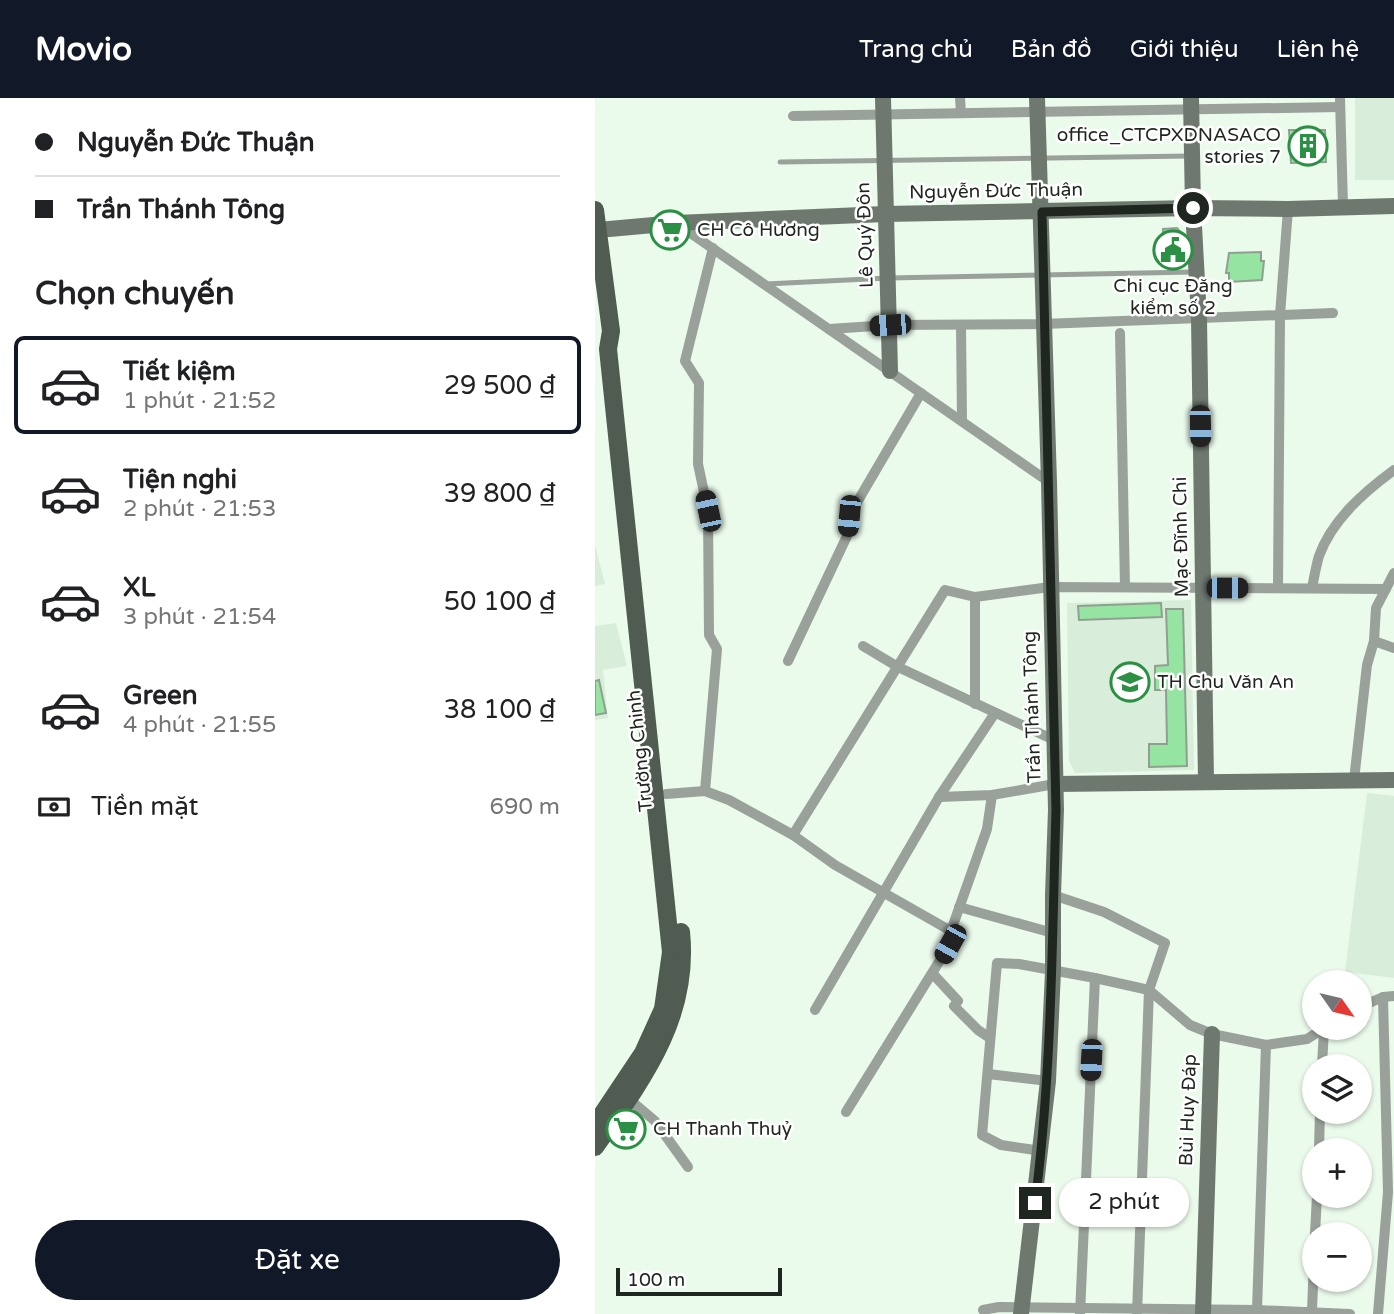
<!DOCTYPE html>
<html lang="vi">
<meta charset="utf-8">
<style>
body{margin:0;font-family:"Varela Round",sans-serif;background:#f2f2f2;color:#202124;height:100vh;display:flex;flex-direction:column;font-size:26px;white-space:nowrap}
*{box-sizing:border-box;margin:0}
p{font-size:23px;color:#757577}
.icon{flex:none;width:38px;height:38px;fill:none;stroke:currentColor;stroke-width:2;stroke-linecap:round;stroke-linejoin:round}
.map{position:relative;flex:1;overflow:hidden}
.details{display:flex;flex-direction:column;background:#fff;width:595px}
.details>*{flex:none}
.banner{display:grid;align-content:center;height:154px;padding:0 35px;background:#fff}
.needle{width:46px;rotate:124deg}
.buttons{position:absolute;left:707px;top:872px;display:grid;gap:14px}
.buttons a{display:grid;place-items:center;width:70px;height:70px;border-radius:50%;background:#fff;box-shadow:0 2px 5px #0004;font-size:35px}
.scale{position:absolute;left:21px;bottom:18px;width:166px;box-sizing:border-box;padding-left:7px;border:4px solid #1f251f;border-top:0;font-size:19px;line-height:24px;white-space:nowrap;color:#1f251f;-webkit-text-stroke:5px #fff;paint-order:stroke}
.end{position:absolute;width:32px;height:32px;margin:-16px;border:9px solid #1f251f;background:#fff;box-shadow:0 0 0 4px #fff}
.from{border-radius:50%}
.bubble{position:absolute;height:49px;border-radius:24px;background:#fff;box-shadow:0 2px 5px #0004;font-size:23px;font-weight:600;line-height:49px;text-align:center}
.car{position:absolute;width:21px;height:42px;margin:-21px -10px;border-radius:9px;box-shadow:0 0 5px 2px #0007;background:linear-gradient(#222 24%,#8ab4d8 0 40%,#222 0 76%,#8ab4d8 0 86%,#222 0)}
.banner b{display:flex;align-items:center;gap:24px;height:66px;font-size:26px}
.banner b+b{border-top:2px solid #e0e0e0}
.banner i{width:18px;height:18px;background:#202124}
ul{padding:0;list-style:none}
li{display:flex;align-items:center;gap:21px;height:98px;margin:0 14px 10px;padding:0 21px;border:4px solid transparent;border-radius:10px}
li div{flex:1}
li b{display:block;font-size:26px}
li em{font-style:normal;font-weight:600}
li.on{border-color:#111827}
li>.icon{width:63px;height:63px;stroke-width:1.5}
h2{padding:0 35px;font-size:32px;line-height:84px}
.pay{display:flex;align-items:center;gap:18px;height:77px;padding:0 35px;font-size:26px}
.pay p{margin-inline-start:auto}
.button{display:flex;gap:14px;margin-top:auto;padding:14px 35px}
.button a{flex:1;height:80px;border-radius:42px;background:#111827;color:#fff;font-size:28px;font-weight:600;line-height:80px;text-align:center}
header{display:flex;align-items:center;gap:42px;box-sizing:border-box;height:98px;padding:0 35px;background:#111827;color:#fff}
header strong{font-size:33px}
nav{display:flex;gap:38px;margin-inline-start:auto;font-size:24px}
main{display:flex;flex:1;min-height:0}
.map>svg:first-child{display:block}
.built{fill:#d8eeda}
.building{fill:#96e4a2;stroke:#909f92;stroke-width:2}
.lines{fill:none;stroke-linecap:round;stroke-linejoin:round}
.lane{stroke:#9aa09a;stroke-width:5}
.street{stroke:#9aa09a;stroke-width:10}
.secondary{stroke:#6e786f;stroke-width:16}
.primary{stroke:#505c51;stroke-width:18}
.route{stroke:#1f251f;stroke-width:9}
.labels{text-anchor:middle;dominant-baseline:central;stroke-width:5;stroke-linejoin:round;paint-order:stroke}
.poi-label{font-size:19px;fill:#1f251f;stroke:#fff;text-anchor:start}
.street-label{font-size:19px;fill:#1f251f;stroke:#fff}
</style>
<header>
<strong>Movio</strong>
<nav><a>Trang chủ</a><a>Bản đồ</a><a>Giới thiệu</a><a>Liên hệ</a></nav>
</header>
<main>
<section class="details">
<div class="banner">
<b><i class="from"></i>Nguyễn Đức Thuận</b>
<b><i></i>Trần Thánh Tông</b>
</div>
<h2>Chọn chuyến</h2>
<ul>
<li class="on"><svg class="icon" aria-label="car" viewBox="0 0 24 24"><path d="M5 17H2v-5l4-1 3-4h7l3 4 3 1v5h-3M9 17h6M6 11h13"/><circle cx="7" cy="17" r="2"/><circle cx="17" cy="17" r="2"/></svg><div><b>Tiết kiệm</b><p>1 phút · 21:52</p></div><em>29 500 ₫</em></li>
<li><svg class="icon" aria-label="car" viewBox="0 0 24 24"><path d="M5 17H2v-5l4-1 3-4h7l3 4 3 1v5h-3M9 17h6M6 11h13"/><circle cx="7" cy="17" r="2"/><circle cx="17" cy="17" r="2"/></svg><div><b>Tiện nghi</b><p>2 phút · 21:53</p></div><em>39 800 ₫</em></li>
<li><svg class="icon" aria-label="car" viewBox="0 0 24 24"><path d="M5 17H2v-5l4-1 3-4h7l3 4 3 1v5h-3M9 17h6M6 11h13"/><circle cx="7" cy="17" r="2"/><circle cx="17" cy="17" r="2"/></svg><div><b>XL</b><p>3 phút · 21:54</p></div><em>50 100 ₫</em></li>
<li><svg class="icon" aria-label="car" viewBox="0 0 24 24"><path d="M5 17H2v-5l4-1 3-4h7l3 4 3 1v5h-3M9 17h6M6 11h13"/><circle cx="7" cy="17" r="2"/><circle cx="17" cy="17" r="2"/></svg><div><b>Green</b><p>4 phút · 21:55</p></div><em>38 100 ₫</em></li>
</ul>
<div class="pay"><svg class="icon" aria-label="cash" viewBox="0 0 24 24"><path d="M3 7h18v10H3z"/><circle cx="12" cy="12" r="2"/></svg>Tiền mặt<p>690 m</p></div>
<div class="button"><a>Đặt xe</a></div>
</section>
<div class="map">
<svg width="799" height="1216" viewBox="0 0 799 1216">
<rect width="100%" height="100%" fill="#eafaeb"/>
<!-- built -->
<g class="built">
<rect x="760" y="0" width="39" height="82"/>
<path d="M0,447L10,486L0,488Z"/>
<path d="M596,502L599,672L480,675L474,663L472,505Z"/>
<path d="M21,525L32,568L8,572L13,620L0,622V528Z"/>
<path d="M772,695L799,698V880L750,874Z"/>
</g>
<!-- building -->
<g class="building">
<path d="M694,32H730L731,64L696,65Z"/>
<path d="M582,130L587,136V167H569L568,131Z"/>
<path d="M666,154V163H669L667,182L634,184V175H631L634,155Z"/>
<path d="M566,505L567,519L484,522L483,508Z"/>
<path d="M571,511H588L592,668L554,669V646H572L571,592H560V568L573,567Z"/>
<path d="M4,582L11,615L0,617V583Z"/>
</g>
<g class="lines">
<!-- lane -->
<g class="lane">
<path d="M185,64L595,58"/>
<path d="M171,186L293,180L598,174"/>
</g>
<!-- street -->
<g class="street">
<path d="M365,0L366,15"/>
<path d="M745,0L748,108"/>
<path d="M198,18L745,9"/>
<path d="M81,125L454,384"/>
<path d="M366,227L367,323"/>
<path d="M234,231L295,227L448,226L738,215"/>
<path d="M525,235L530,489"/>
<path d="M683,490L685,217L693,111"/>
<path d="M717,490C719,480 721,468 724,458C737,422 769,394 799,372"/>
<path d="M779,543L799,550"/>
<path d="M268,548L303,569L459,642"/>
<path d="M193,563L252,438L254,418L326,295"/>
<path d="M380,606V499L455,489L791,491"/>
<path d="M759,682L772,567L779,543L781,510L799,475"/>
<path d="M110,693L122,551L114,537L113,413L103,366L104,285L90,263L118,150"/>
<path d="M71,696L110,693L134,702L198,737L240,767L356,833"/>
<path d="M344,699L397,697L460,686"/>
<path d="M198,737L350,492L380,499"/>
<path d="M458,797L509,814L570,845L554,892L542,1216"/>
<path d="M364,809L458,835"/>
<path d="M338,876L363,903L359,908L383,932L395,940"/>
<path d="M765,909L788,899L799,898"/>
<path d="M220,912L344,699L400,615"/>
<path d="M727,968L729,931"/>
<path d="M393,976L453,983"/>
<path d="M34,1001L60,1023L93,1069"/>
<path d="M251,1014L355,846L356,833L392,731L397,697"/>
<path d="M724,1052L725,1013"/>
<path d="M447,1053L406,1047L387,1037L402,865L424,866L500,880L554,892L595,927L617,936L671,947L712,941L731,929"/>
<path d="M720,1136L722,1097"/>
<path d="M388,1212L404,1209L662,1212L755,1216"/>
<path d="M662,1212L671,947"/>
<path d="M717,1213L719,1162"/>
<path d="M485,1216L500,880"/>
<path d="M783,1216L793,1094L788,899"/>
</g>
<!-- secondary -->
<g class="secondary">
<path d="M288,0L295,273"/>
<path d="M596,0L598,110L604,220L611,684"/>
<path d="M3,132L81,125L290,116L598,110L693,111L799,108"/>
<path d="M460,686L799,682"/>
<path d="M426,1216L453,983L458,873V797L461,712L454,384L442,0"/>
<path d="M608,1216L617,936"/>
</g>
<!-- primary -->
<g class="primary">
<path d="M0,112L16,233L13,251L76,854L68,911L48,955L0,1027"/>
<path d="M0,1049C47,982 95,920 86,834"/>
</g>
</g>
<g class="lines">
<!-- route -->
<path class="route" d="M440,1105C457,974 457,844 461,712L447,114L598,110"/>
</g>
<!-- icons -->
<defs>
<g id="building-ring" transform="scale(2.0125)"><circle r="9.5" fill="#fff" stroke="#2b8f44" stroke-width="1.5"/><path d="M-4-6H4V6H1V3H-1V6H-4ZM-2.5-4.3h1.7v1.8h-1.7ZM.8-4.3h1.7v1.8H.8ZM-2.5-1h1.7V.8h-1.7ZM.8-1h1.7V.8H.8Z" fill="#2b8f44"/></g>
<g id="supermarket-ring" transform="scale(2.0125)"><circle r="9.5" fill="#fff" stroke="#2b8f44" stroke-width="1.5"/><path d="M-6-5.5h2.5l.6 2H6L4.5 2H-2.5L-4.4-4H-6ZM-1.5 3.2a1.3 1.3 0 1 0 .1 0ZM3 3.2a1.3 1.3 0 1 0 .1 0Z" fill="#2b8f44"/></g>
<g id="civic-ring" transform="scale(2.0125)"><circle r="9.5" fill="#fff" stroke="#2b8f44" stroke-width="1.5"/><path d="M-.6-6.5H3V-4.5H.6V-3L4-1V1h2V6H-6V1h2V-1L-.6-3ZM-1.2 2.5V6h2.4V2.5Z" fill="#2b8f44"/></g>
<g id="school-ring" transform="scale(2.0125)"><circle r="9.5" fill="#fff" stroke="#2b8f44" stroke-width="1.5"/><path d="M0-5L7-2L0 1L-7-2ZM-4 1L0 2.5L4 1V4Q0 6-4 4Z" fill="#2b8f44"/></g>
</defs>
<g fill-rule="evenodd">
<use href="#building-ring" x="713" y="48"/>
<use href="#supermarket-ring" x="75" y="132"/>
<use href="#civic-ring" x="578" y="152"/>
<use href="#school-ring" x="535" y="584"/>
<use href="#supermarket-ring" x="31" y="1031"/>
</g>
<g class="labels">
<!-- poi labels -->
<g class="poi-label">
<text x="686" y="37" text-anchor="end">office_CTCPXDNASACO<tspan x="686" dy="22">stories 7</tspan></text>
<text x="102" y="132">CH Cô Hương</text>
<text x="578" y="188" text-anchor="middle">Chi cục Đăng<tspan x="578" dy="22">kiểm số 2</tspan></text>
<text x="562" y="584">TH Chu Văn An</text>
<text x="58" y="1031">CH Thanh Thuỷ</text>
</g>
<!-- street labels -->
<g class="street-label">
<text transform="translate(401 93) rotate(-1)">Nguyễn Đức Thuận</text>
<text transform="translate(270 137) rotate(-92)">Lê Quý Đôn</text>
<text transform="translate(586 439) rotate(-91)">Mạc Đĩnh Chi</text>
<text transform="translate(437 609) rotate(-92)">Trần Thánh Tông</text>
<text transform="translate(45 653) rotate(-96)">Trường Chinh</text>
<text transform="translate(593 1012) rotate(-88)">Bùi Huy Đáp</text>
</g>
</g>
</svg>
<div class="buttons">
<a><svg class="needle" viewBox="-14 -14 28 28"><path d="M0-13l5 13h-10z" fill="#e53935"/><path d="M0 13l5-13h-10z" fill="#757577"/></svg></a>
<a><svg class="icon" aria-label="layers" viewBox="0 0 24 24"><path d="M12 4l9 5-9 5-9-5zM3 14l9 5 9-5"/></svg></a>
<a>+</a>
<a>−</a>
</div>
<div class="scale">100 m</div>
<i class="end from" style="left:598px;top:110px"></i>
<i class="end" style="left:440px;top:1105px"></i>
<div class="bubble" style="left:464px;top:1080px;width:130px">2 phút</div>
<i class="car" style="left:295px;top:227px;rotate:266deg"></i>
<i class="car" style="left:605px;top:328px;rotate:179deg"></i>
<i class="car" style="left:113px;top:413px;rotate:348deg"></i>
<i class="car" style="left:254px;top:418px;rotate:185deg"></i>
<i class="car" style="left:632px;top:490px;rotate:90deg"></i>
<i class="car" style="left:355px;top:846px;rotate:209deg"></i>
<i class="car" style="left:496px;top:962px;rotate:183deg"></i>
</div>
</main>
